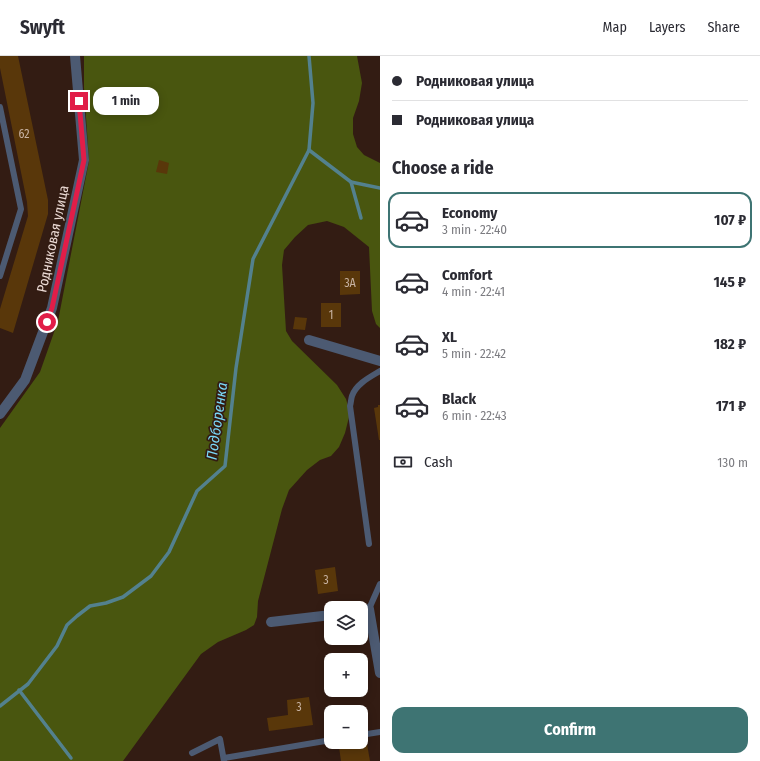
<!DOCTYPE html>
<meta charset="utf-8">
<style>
body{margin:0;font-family:"Fira Sans Condensed",sans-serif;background:#f2f2f3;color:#2b2b33;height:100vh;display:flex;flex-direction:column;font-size:15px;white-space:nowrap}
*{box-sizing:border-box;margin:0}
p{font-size:13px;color:#7c7c81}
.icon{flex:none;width:22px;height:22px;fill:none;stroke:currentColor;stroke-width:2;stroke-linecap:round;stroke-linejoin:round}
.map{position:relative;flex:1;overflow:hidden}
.panel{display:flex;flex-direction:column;background:#fff;width:380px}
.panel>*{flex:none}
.hud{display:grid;align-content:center;height:88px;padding:0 12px;background:#fff}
.fabs{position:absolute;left:324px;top:545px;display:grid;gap:8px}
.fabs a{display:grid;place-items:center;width:44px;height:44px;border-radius:8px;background:#fff;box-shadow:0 2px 10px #0003;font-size:20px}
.end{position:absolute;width:18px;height:18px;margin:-9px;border:5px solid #e11d48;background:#fff;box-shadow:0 0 0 2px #fff}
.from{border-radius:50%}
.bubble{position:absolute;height:28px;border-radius:12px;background:#fff;box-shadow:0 2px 10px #0003;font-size:13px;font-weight:700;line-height:28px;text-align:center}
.hud b{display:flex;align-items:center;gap:14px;height:38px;font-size:15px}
.hud b+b{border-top:1px solid #e1e1e2}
.hud i{width:10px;height:10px;background:#2b2b33}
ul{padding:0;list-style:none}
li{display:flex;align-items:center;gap:12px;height:56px;margin:0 8px 6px;padding:0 4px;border:2px solid transparent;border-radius:12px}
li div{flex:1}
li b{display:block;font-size:15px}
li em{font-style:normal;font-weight:700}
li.on{border-color:#3e7473}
li>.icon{width:36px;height:36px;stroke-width:1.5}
h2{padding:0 12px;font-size:18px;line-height:48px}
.pay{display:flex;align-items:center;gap:10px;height:44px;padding:0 12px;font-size:15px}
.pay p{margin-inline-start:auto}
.primary-button{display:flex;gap:8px;margin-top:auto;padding:8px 12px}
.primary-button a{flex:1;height:46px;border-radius:12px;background:#3e7473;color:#fff;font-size:16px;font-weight:700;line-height:46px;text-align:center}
header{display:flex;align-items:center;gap:24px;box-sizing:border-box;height:56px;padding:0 20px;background:#fff;border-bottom:1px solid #e1e1e2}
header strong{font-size:19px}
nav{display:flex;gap:22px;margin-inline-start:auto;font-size:14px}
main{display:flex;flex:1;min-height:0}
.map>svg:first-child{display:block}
.forest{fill:#49560f}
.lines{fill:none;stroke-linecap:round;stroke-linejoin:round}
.stream{stroke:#53818e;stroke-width:3.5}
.building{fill:#59370a}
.service{stroke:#4c5a72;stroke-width:6}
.minor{stroke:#4c5a72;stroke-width:10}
.route{stroke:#e11d48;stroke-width:5}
.labels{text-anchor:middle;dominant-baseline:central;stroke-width:3.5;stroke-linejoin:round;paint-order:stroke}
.number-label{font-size:12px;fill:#c7b2a2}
.street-label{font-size:14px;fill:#ecdbd5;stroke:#331c13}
.water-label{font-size:15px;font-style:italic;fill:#7ad6f6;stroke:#331c13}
</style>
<header>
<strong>Swyft</strong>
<nav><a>Map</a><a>Layers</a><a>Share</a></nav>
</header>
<main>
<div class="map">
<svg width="380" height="705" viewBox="0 0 380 705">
<rect width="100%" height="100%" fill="#331c13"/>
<!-- forest -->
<path class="forest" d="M84,0H357L362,27L359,45L353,62V78L357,91L364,99L380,107V272L376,268L372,255L369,191L344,171L327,165L308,169L295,181L284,194L282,209L286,275L292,285L337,329L346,343L350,357L345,377L339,391L331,400L320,404L307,414L289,434L282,453L258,545L257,561L254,569L246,574L218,586L201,598L123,705H0V372L40,316L58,265L89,105L84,32Z"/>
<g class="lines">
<!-- stream -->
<g class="stream">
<path d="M309,94L351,126L380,132"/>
<path d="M351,126L361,162"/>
<path d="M19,634L71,702"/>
<path d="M0,650L28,628L57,590L67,569L77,560L90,550L106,547L123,541L151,520L169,496L197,435L225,410L236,312L253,203L309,94L313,47L309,0"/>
</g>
</g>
<!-- building -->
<g class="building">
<path d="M0,0H18L48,144V158L13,277L0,272V253L28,160L27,146L0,12Z"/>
<path d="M159,104L169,107L167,118L156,116Z"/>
<path d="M340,215H360V238L340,239Z"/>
<rect x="321" y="247" width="20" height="24"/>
<path d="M295,261L307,262L305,274L293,273Z"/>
<path d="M378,349H380V384H379L374,352L378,351Z"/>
<path d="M335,511L338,535L318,538L315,514Z"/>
<path d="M309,641L313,669L269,675L267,662L288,659L287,644Z"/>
<path d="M353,650L354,656H341L340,651Z"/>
<path d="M367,688L370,705H341L339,691Z"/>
</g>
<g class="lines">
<!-- service -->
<g class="service">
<path d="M0,51L21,153L0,220"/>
<path d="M369,488L350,350C351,347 351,343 352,340C356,328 370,321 380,315"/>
<path d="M369,553L380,528"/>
<path d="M361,679L380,676"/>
<path d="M192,697L220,683L224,705"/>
<path d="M224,702L331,684"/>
</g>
<!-- minor -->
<g class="minor">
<path d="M309,284L380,305"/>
<path d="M0,358L25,324L52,252L84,104L75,0"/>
<path d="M361,555L369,553L380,617"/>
<path d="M271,566L331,559"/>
</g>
</g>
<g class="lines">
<!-- route -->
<path class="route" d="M47,266L52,252L84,104L79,45"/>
</g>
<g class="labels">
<!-- number labels -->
<g class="number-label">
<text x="24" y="78">62</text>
<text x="350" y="227">3А</text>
<text x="331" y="259">1</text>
<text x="326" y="524">3</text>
<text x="299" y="651">3</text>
</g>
<!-- street labels -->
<g class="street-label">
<text transform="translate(53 183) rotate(-78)">Родниковая улица</text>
</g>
<!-- water labels -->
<g class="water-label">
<text transform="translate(217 365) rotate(-82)">Подборенка</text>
</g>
</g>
</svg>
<div class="fabs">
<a><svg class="icon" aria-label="layers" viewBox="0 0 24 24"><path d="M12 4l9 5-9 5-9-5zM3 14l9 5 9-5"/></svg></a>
<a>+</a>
<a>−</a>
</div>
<i class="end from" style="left:47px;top:266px"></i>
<i class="end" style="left:79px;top:45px"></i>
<div class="bubble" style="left:93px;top:31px;width:66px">1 min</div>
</div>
<section class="panel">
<div class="hud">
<b><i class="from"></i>Родниковая улица</b>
<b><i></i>Родниковая улица</b>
</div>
<h2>Choose a ride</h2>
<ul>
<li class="on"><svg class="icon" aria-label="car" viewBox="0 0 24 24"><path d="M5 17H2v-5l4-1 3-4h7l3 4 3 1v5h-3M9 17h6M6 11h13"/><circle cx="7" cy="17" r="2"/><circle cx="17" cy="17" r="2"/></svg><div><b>Economy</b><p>3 min · 22:40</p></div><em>107 ₽</em></li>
<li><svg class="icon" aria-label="car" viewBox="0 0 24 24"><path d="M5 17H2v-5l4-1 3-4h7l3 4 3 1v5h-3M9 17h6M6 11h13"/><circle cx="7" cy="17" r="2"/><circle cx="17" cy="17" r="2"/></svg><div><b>Comfort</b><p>4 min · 22:41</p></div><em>145 ₽</em></li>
<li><svg class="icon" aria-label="car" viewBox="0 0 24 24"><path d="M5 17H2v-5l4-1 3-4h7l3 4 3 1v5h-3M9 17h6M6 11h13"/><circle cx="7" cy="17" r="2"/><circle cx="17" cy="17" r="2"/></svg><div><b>XL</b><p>5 min · 22:42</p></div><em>182 ₽</em></li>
<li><svg class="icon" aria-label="car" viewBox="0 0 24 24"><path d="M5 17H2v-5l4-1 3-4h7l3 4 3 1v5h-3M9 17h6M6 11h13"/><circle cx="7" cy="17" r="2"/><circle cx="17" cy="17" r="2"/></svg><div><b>Black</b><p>6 min · 22:43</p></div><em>171 ₽</em></li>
</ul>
<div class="pay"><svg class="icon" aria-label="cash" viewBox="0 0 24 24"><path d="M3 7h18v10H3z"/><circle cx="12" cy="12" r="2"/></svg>Cash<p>130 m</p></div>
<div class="primary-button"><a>Confirm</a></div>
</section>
</main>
